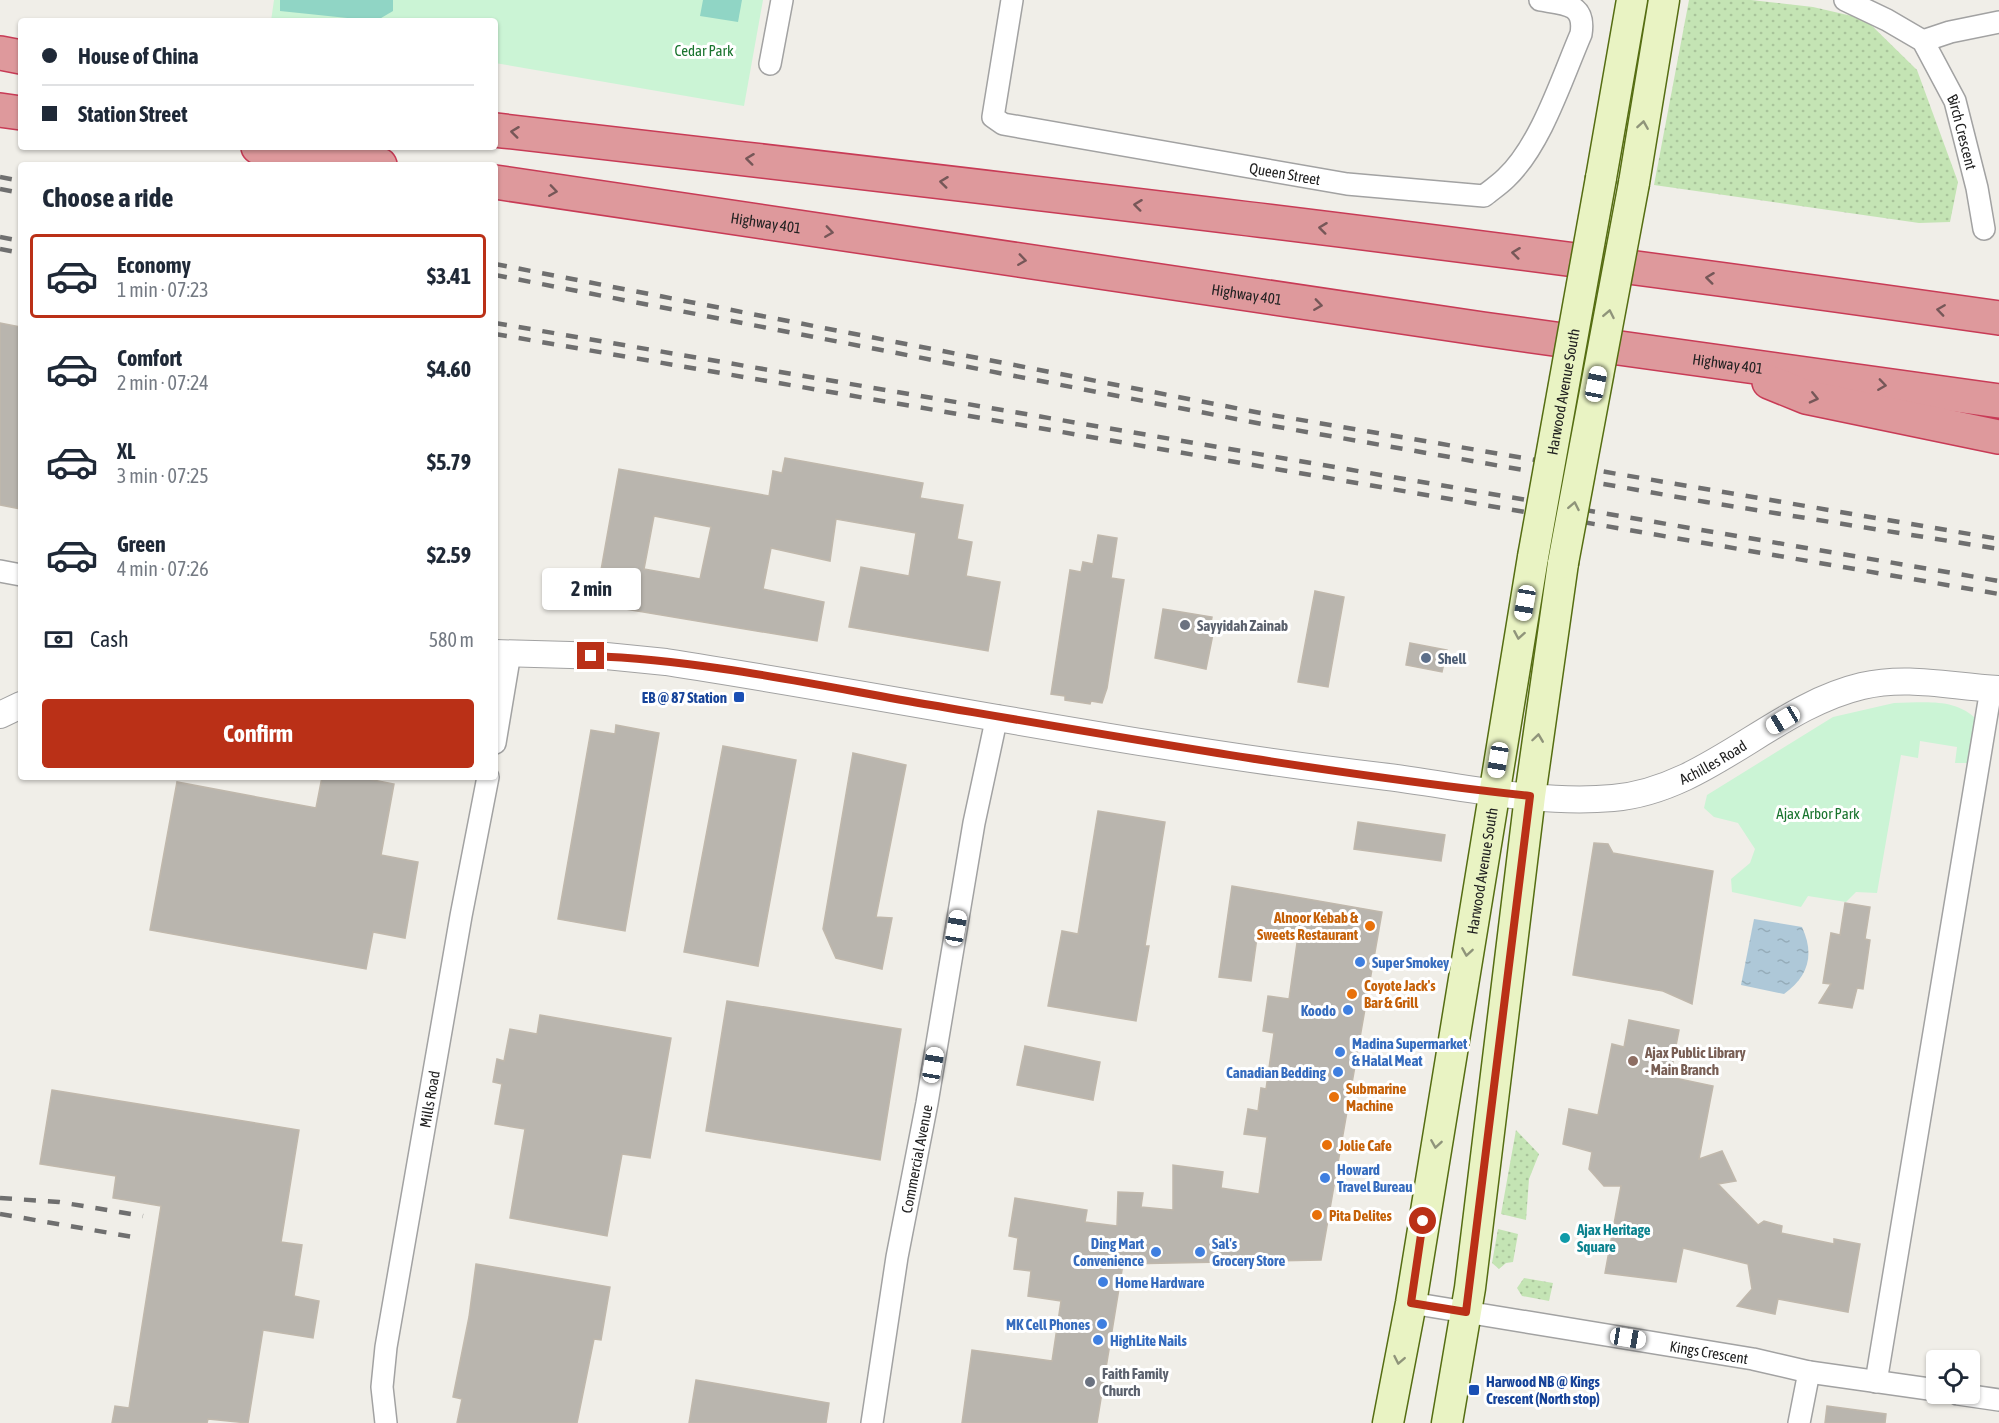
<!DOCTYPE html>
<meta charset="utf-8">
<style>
body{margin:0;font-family:"Asap Condensed",sans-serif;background:#f2f2f3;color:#1f2937;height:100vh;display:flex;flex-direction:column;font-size:22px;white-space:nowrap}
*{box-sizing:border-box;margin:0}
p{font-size:20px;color:#747a83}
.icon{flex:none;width:33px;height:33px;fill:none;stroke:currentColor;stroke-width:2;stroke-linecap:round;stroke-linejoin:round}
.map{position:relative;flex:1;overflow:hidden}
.panel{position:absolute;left:18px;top:162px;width:480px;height:618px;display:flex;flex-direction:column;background:#fff;border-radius:6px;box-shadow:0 2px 4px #0004}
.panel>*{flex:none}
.banner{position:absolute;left:18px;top:18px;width:480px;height:132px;border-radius:6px;box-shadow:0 2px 4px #0004;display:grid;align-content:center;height:132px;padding:0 24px;background:#fff}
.controls{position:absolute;left:1926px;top:1350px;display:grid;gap:12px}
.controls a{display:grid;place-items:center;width:54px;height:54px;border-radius:6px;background:#fff;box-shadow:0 2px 4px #0004;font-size:30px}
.end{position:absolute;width:27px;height:27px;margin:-14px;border:8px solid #ba3017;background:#fff;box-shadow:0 0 0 3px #fff}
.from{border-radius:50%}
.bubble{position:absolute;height:42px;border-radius:6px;background:#fff;box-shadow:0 2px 4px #0004;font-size:20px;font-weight:700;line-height:42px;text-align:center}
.car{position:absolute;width:18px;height:36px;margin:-18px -9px;border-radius:8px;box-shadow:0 0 4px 2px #0007;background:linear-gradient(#fff 24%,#345 0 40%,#fff 0 76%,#345 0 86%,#fff 0)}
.banner b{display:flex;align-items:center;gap:21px;height:57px;font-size:22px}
.banner b+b{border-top:2px solid #e0e1e3}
.banner i{width:15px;height:15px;background:#1f2937}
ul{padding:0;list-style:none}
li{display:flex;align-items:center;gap:18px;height:84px;margin:0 12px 9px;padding:0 12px;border:3px solid transparent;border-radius:6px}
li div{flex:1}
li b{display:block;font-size:22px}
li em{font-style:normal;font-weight:700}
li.current{border-color:#ba3017}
li>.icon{width:54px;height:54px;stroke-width:1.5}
h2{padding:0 24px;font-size:27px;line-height:72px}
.pay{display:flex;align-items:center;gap:15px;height:66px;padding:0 24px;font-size:22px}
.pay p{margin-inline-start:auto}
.button{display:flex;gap:12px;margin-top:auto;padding:12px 24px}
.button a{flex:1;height:69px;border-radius:6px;background:#ba3017;color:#fff;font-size:24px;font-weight:700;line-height:69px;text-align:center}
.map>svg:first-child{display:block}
.grass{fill:url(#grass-dots)}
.park{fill:#cbf4d5}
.pitch{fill:#90d5c5}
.water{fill:url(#water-ripples)}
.building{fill:#b9b5ae;stroke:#c0b8ac;stroke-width:1.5;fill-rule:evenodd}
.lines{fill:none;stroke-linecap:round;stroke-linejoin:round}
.minor-casing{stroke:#a2a2a2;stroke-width:24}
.tertiary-casing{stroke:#a2a2a2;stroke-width:28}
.secondary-casing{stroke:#556d12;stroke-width:33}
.motorway-casing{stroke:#c83b56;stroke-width:36}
.minor{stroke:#fff;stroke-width:21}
.tertiary{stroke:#fff;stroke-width:26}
.secondary{stroke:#e9f3c3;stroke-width:30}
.motorway{stroke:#de999c;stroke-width:33}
.rail{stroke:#6f6f6f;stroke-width:4.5;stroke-dasharray:12 12;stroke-linecap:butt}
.secondary-bridge-casing{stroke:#556d12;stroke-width:33;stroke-linecap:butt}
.secondary-bridge{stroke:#e9f3c3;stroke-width:30}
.oneway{stroke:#8f947a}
.oneway2{stroke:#765758}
.route{stroke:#ba3017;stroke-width:8}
.worship-dot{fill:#6b7280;stroke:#fff;stroke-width:2}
.service-dot{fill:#5c6f8a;stroke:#fff;stroke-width:2}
.transit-dot{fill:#1a4fb4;stroke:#fff;stroke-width:2}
.food-dot{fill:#e8710a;stroke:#fff;stroke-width:2}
.shop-dot{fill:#3f7fe0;stroke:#fff;stroke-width:2}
.education-dot{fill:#8d6e63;stroke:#fff;stroke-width:2}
.culture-dot{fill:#0f9aa8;stroke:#fff;stroke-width:2}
.labels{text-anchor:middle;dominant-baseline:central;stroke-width:6;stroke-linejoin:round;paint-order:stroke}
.park-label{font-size:15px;fill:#19742e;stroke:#fff}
.street-label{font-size:15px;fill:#212121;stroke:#fff}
.worship-label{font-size:15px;font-weight:bold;fill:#5b616d;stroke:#fff;text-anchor:start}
.service-label{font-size:15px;font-weight:bold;fill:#4e5e75;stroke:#fff;text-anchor:start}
.transit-label{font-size:15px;font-weight:bold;fill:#164399;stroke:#fff;text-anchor:end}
.food-label{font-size:15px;font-weight:bold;fill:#c56008;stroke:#fff;text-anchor:start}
.shop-label{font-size:15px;font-weight:bold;fill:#366cbe;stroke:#fff;text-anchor:start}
.education-label{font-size:15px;font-weight:bold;fill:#785e54;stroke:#fff;text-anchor:start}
.culture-label{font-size:15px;font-weight:bold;fill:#0d838f;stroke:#fff;text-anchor:start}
</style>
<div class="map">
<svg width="1999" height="1423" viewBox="0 0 1999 1423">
<defs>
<pattern id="grass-dots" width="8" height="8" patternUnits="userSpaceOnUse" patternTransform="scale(1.5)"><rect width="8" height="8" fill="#c4e4b4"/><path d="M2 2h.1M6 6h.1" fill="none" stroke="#a8c39a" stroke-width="1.8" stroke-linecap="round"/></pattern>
<pattern id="water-ripples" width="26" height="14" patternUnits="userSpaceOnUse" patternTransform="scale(1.5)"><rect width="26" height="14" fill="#aec8d8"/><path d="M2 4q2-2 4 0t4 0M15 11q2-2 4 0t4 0" fill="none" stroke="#95acb9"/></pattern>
</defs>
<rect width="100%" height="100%" fill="#f0eee8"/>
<!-- grass -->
<g class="grass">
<path d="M1689,0H1751L1813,7L1865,19L1917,70L1958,182L1950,222L1919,223L1654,185Z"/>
<path d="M1516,1130L1539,1154L1529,1179L1526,1220L1501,1214Z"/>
<path d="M1498,1229L1518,1234L1513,1262L1506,1263L1499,1269L1492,1263Z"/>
<path d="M1524,1278L1553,1283L1549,1301L1522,1296L1517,1288Z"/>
</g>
<!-- park -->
<g class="park">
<path d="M274,0H763L744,106L495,63V21H271Z"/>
<path d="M1894,703C1923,703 1955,697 1977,720L1969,763H1955L1957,747L1920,741L1918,758L1901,755L1877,893L1856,892L1846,902L1808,896L1801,907L1732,892L1731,879L1750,863L1755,849L1738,823L1714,817L1704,808L1707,795L1833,717Z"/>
</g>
<!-- pitch -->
<g class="pitch">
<path d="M280,0H393V11L376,21L280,11Z"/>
<path d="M703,0H742L738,22L700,16Z"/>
</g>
<!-- water -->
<path class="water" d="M1754,919L1802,927C1815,955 1808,977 1784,994L1741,985Z"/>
<!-- building -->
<g class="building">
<path d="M0,323L21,327V509L0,505Z"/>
<path d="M785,458L923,483L920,498L963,505L957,539L972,542L966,576L1000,582L988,651L849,627L861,567L909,576L916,533L836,519L830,561L771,548L763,589L824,602L817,641L595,604L619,469L769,496L773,471L782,473ZM654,516L711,527L700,579L644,569Z"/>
<path d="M1098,535L1117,538L1111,578L1124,580L1107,688L1102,703L1091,701L1090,704L1065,700V696L1051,694L1070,570L1081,572L1083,562L1093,564Z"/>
<path d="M1315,591L1344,597L1328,687L1298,682Z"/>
<path d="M1163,609L1212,617L1209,633L1213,634L1206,669L1155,658Z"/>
<path d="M1410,643L1447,650L1442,672L1406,665Z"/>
<path d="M616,725L659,733L625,931L558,919L591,730L615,734Z"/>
<path d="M723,746L796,760L758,966L684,952Z"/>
<path d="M853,753L906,765L876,917L892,918L882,969L836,958L823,929Z"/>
<path d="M322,777H358L394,784L381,855L418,862L405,938L373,932L366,969L150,930L177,782L316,808Z"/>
<path d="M1098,811L1165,822L1145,946H1149L1136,1021L1048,1006L1062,931L1078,934Z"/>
<path d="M1358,822L1445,835L1441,861L1354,849Z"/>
<path d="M1594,843L1608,844L1613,853L1713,871L1692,1004L1663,991L1573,975Z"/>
<path d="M1232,886L1382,912L1321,1260L1123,1264L1097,1423H962L972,1350L1052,1361L1061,1301L1028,1296L1031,1271L1014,1269L1018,1238L1009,1236L1015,1198L1087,1210L1085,1222L1117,1226L1118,1192L1143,1193L1141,1207L1173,1210V1165L1223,1172L1221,1188L1259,1194L1267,1137L1244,1134L1248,1109L1258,1111L1261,1088L1266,1089L1274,1033L1263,1031L1268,996L1289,999L1298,936L1258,930L1251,981L1219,977Z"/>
<path d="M1845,903L1870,907L1865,939L1870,940L1863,989L1857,988L1852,1008L1819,1003L1831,984L1823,983L1831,933L1840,935Z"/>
<path d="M727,1001L901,1029L880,1160L706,1131Z"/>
<path d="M540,1015L671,1038L650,1158L622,1154L607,1236L510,1218L525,1129L495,1124L502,1084L493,1082L497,1059L504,1061L510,1029L537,1034Z"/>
<path d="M1629,1020L1679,1030L1670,1077L1713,1086L1699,1159L1722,1151L1736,1181L1718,1184L1758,1225L1764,1221L1782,1226L1781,1233L1834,1244V1239L1860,1244L1848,1312L1778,1299L1775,1314L1737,1306L1752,1289L1748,1264L1683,1248L1676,1282L1605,1273L1621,1186H1604L1589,1169L1592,1152L1563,1144L1569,1109L1598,1115L1612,1044L1624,1047Z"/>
<path d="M1025,1046L1100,1062L1093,1100L1017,1085Z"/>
<path d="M52,1090L299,1130L281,1242L302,1245L294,1296L319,1301L313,1338L263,1330L248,1423L208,1419L207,1423H112L115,1406L129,1408L161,1206L113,1198L116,1176L40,1164Z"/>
<path d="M476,1264L610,1287L601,1340L594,1339L577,1423H457L462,1399L453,1397L469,1317Z"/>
<path d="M696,1380L829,1403L826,1423H689Z"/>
<path d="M1827,1406L1886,1414L1885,1423H1825Z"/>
</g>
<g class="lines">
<!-- minor casing -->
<g class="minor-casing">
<g id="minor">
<path id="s1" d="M1012,0L993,117L1003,124L1347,184L1484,196C1491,190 1499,185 1506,178C1541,145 1562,78 1581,34C1586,3 1564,4 1540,0"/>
<path id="s2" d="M1845,0L1887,20L1923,41L1955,101L1977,188L1984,229"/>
<path d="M1923,41L1950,32L1999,22"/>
<path d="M770,64L782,0"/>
<path d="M0,571L21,575"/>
<path d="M495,743L510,653"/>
<path id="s3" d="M1411,1303L1753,1359L1809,1372L1936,1390"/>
<path d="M1876,1382L1991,689"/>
<path d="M1958,1394L1999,1400"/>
<path id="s4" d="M386,1423L382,1387L386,1347L461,916L488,777"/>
<path id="s5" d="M872,1423L897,1257L927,1103L974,823L997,716"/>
<path d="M1799,1423L1809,1372"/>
</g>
</g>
<!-- tertiary casing -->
<g class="tertiary-casing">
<g id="tertiary">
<path id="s6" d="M495,653L606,656L666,662C904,699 1141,748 1380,776C1457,785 1535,805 1613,798C1707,790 1773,707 1862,686C1909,675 1952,687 1999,689"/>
<path d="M0,715L21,705"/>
</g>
</g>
<!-- secondary casing -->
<g class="secondary-casing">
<g id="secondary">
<path d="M1601,178L1632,0"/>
<path d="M1634,183L1664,0"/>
<path id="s7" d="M1388,1423L1411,1303L1533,557"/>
<path d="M1447,1423L1470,1288L1530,796L1563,563"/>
</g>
</g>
<!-- motorway casing -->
<g class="motorway-casing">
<g id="motorway">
<path d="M0,53L21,57"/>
<path d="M0,110L21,113"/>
<path d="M495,130C997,188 1499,246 1999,318"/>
<path d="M258,147L380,165"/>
<path id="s8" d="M495,182L1483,329L1999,401"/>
<path d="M1769,382L1806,397L1999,437"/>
</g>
</g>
<!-- minor -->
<use href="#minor" class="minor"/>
<!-- tertiary -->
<use href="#tertiary" class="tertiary"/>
<!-- secondary -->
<use href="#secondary" class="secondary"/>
<!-- motorway -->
<use href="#motorway" class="motorway"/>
<!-- rail -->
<g class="rail">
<path d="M0,177L21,181"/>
<path d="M0,189L21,193"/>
<path d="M0,237L21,241"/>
<path d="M0,249L21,253"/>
<path d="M495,264L1266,414L1999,539"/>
<path d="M495,275L1267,425L1706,502L1999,549"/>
<path d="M495,323L1999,581"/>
<path d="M495,334L1999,594"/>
<path d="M0,1198L59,1202L143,1216"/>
<path d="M0,1214L133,1237"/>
</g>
<!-- secondary-bridge casing -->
<g class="secondary-bridge-casing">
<g id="secondary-bridge">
<path id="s9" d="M1533,557L1601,178"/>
<path d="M1563,563L1634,183"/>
</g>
</g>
<!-- secondary-bridge -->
<use href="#secondary-bridge" class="secondary-bridge"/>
</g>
<!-- one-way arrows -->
<defs><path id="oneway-chevron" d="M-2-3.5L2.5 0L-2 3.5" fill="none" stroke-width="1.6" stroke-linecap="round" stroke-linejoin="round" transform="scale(1.5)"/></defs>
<g class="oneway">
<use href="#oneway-chevron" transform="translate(1643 125) rotate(-81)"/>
<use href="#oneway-chevron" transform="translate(1609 314) rotate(-79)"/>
<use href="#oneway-chevron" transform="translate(1574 506) rotate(-79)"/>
<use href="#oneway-chevron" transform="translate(1519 635) rotate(100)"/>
<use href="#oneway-chevron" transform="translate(1538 738) rotate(-82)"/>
<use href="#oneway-chevron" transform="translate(1467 952) rotate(99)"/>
<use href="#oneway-chevron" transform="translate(1436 1144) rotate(99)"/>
<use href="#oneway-chevron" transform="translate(1399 1360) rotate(101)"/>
</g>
<g class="oneway2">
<use href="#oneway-chevron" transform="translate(515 132) rotate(-173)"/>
<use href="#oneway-chevron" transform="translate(750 159) rotate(-173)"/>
<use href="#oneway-chevron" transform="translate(944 182) rotate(-173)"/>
<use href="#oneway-chevron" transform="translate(553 191) rotate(8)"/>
<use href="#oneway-chevron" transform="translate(1138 205) rotate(-173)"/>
<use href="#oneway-chevron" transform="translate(1323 228) rotate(-173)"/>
<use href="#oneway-chevron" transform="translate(829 232) rotate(8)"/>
<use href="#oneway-chevron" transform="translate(1516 253) rotate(-173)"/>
<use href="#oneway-chevron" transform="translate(1022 260) rotate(8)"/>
<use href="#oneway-chevron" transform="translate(1710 278) rotate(-173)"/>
<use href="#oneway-chevron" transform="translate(1318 305) rotate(8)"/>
<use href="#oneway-chevron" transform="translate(1941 310) rotate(-172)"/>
<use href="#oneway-chevron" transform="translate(1882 385) rotate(8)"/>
<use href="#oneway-chevron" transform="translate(1814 398) rotate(13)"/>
</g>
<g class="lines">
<!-- route -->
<path class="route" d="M591,656C704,660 820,686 931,705C1130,739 1329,774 1530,796L1466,1312L1411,1303L1423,1221"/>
</g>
<!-- markers -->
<g class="worship-dot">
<circle cx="1185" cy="625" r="6"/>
<circle cx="1090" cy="1382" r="6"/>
</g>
<circle class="service-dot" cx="1426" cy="658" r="6"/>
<g class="transit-dot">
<rect x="733" y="691" width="12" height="12" rx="3"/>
<rect x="1468" y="1384" width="12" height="12" rx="3"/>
</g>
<g class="food-dot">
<circle cx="1370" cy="926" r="6"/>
<circle cx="1352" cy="994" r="6"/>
<circle cx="1334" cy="1097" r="6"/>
<circle cx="1327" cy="1145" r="6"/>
<circle cx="1317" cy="1215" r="6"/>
</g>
<g class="shop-dot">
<circle cx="1360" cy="962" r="6"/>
<circle cx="1348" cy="1010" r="6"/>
<circle cx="1340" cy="1052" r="6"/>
<circle cx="1338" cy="1072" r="6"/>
<circle cx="1325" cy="1178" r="6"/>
<circle cx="1156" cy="1252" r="6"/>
<circle cx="1200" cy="1252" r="6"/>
<circle cx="1103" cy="1282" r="6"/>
<circle cx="1102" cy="1324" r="6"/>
<circle cx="1098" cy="1340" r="6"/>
</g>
<circle class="education-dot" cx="1633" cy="1061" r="6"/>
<circle class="culture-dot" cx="1565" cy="1238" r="6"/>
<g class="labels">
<!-- park labels -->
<g class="park-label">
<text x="704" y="50">Cedar Park</text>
<text x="1818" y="813">Ajax Arbor Park</text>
</g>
<!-- street labels -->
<g class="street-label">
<text stroke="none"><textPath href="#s2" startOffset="188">Birch Crescent</textPath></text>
<text stroke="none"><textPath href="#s1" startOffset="417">Queen Street</textPath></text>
<text stroke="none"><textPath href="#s8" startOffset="274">Highway 401</textPath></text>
<text stroke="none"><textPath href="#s8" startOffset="760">Highway 401</textPath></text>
<text stroke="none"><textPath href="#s8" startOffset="1246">Highway 401</textPath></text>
<text stroke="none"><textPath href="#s9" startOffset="168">Harwood Avenue South</textPath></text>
<text stroke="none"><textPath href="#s6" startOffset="1236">Achilles Road</textPath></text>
<text stroke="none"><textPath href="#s7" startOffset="560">Harwood Avenue South</textPath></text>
<text stroke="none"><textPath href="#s4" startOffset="328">Mills Road</textPath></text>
<text stroke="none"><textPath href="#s5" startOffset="268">Commercial Avenue</textPath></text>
<text stroke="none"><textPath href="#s3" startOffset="302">Kings Crescent</textPath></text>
</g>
<!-- worship labels -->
<g class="worship-label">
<text x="1197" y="625">Sayyidah Zainab</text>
<text x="1102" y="1373">Faith Family<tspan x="1102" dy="17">Church</tspan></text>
</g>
<!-- service labels -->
<g class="service-label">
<text x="1438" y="658">Shell</text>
</g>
<!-- transit labels -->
<g class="transit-label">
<text x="727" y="697">EB @ 87 Station</text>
<text x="1486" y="1381" text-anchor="start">Harwood NB @ Kings<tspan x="1486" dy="17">Crescent (North stop)</tspan></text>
</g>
<!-- food labels -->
<g class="food-label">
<text x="1358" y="917" text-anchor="end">Alnoor Kebab &amp;<tspan x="1358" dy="17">Sweets Restaurant</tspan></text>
<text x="1364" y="985">Coyote Jack's<tspan x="1364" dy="17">Bar &amp; Grill</tspan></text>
<text x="1346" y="1088">Submarine<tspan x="1346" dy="17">Machine</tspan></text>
<text x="1339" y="1145">Jolie Cafe</text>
<text x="1329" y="1215">Pita Delites</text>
</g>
<!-- shop labels -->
<g class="shop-label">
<text x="1372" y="962">Super Smokey</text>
<text x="1336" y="1010" text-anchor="end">Koodo</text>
<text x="1352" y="1043">Madina Supermarket<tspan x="1352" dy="17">&amp; Halal Meat</tspan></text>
<text x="1326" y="1072" text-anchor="end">Canadian Bedding</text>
<text x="1337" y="1169">Howard<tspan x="1337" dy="17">Travel Bureau</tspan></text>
<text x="1144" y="1243" text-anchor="end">Ding Mart<tspan x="1144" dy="17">Convenience</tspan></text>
<text x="1212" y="1243">Sal's<tspan x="1212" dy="17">Grocery Store</tspan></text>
<text x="1115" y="1282">Home Hardware</text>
<text x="1090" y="1324" text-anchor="end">MK Cell Phones</text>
<text x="1110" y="1340">HighLite Nails</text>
</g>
<!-- education labels -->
<g class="education-label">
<text x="1645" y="1052">Ajax Public Library<tspan x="1645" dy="17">- Main Branch</tspan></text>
</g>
<!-- culture labels -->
<g class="culture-label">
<text x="1577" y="1229">Ajax Heritage<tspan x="1577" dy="17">Square</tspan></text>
</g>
</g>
</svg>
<div class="controls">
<a><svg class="icon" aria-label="locate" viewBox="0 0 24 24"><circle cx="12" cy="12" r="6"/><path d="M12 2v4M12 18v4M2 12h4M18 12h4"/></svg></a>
</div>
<i class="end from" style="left:1423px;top:1221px"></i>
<i class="end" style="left:591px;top:656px"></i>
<div class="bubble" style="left:542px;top:568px;width:99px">2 min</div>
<i class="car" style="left:1596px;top:384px;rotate:11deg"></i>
<i class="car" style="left:1525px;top:603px;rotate:190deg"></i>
<i class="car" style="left:1783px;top:720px;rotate:239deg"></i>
<i class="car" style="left:1498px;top:760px;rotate:189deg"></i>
<i class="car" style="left:956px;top:928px;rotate:10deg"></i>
<i class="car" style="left:933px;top:1065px;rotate:10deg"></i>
<i class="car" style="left:1628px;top:1338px;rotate:99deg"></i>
<div class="banner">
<b><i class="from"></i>House of China</b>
<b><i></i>Station Street</b>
</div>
<section class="panel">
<h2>Choose a ride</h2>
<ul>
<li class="current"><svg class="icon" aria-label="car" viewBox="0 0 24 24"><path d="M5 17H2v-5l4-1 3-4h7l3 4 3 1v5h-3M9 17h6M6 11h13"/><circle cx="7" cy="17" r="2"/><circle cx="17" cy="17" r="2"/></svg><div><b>Economy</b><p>1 min · 07:23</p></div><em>$3.41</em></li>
<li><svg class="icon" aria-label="car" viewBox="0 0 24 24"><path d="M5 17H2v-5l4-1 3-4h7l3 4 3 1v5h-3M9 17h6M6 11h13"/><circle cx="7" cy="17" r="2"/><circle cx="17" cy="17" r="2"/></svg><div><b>Comfort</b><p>2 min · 07:24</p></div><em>$4.60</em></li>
<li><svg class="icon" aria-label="car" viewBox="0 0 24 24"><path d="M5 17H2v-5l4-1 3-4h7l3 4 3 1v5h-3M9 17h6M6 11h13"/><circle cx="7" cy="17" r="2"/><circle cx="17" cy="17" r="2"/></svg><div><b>XL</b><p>3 min · 07:25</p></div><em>$5.79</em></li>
<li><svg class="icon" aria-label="car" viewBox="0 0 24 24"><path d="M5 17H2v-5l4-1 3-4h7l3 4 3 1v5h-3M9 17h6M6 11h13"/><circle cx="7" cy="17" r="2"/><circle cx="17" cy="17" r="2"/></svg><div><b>Green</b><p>4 min · 07:26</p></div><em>$2.59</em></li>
</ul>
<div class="pay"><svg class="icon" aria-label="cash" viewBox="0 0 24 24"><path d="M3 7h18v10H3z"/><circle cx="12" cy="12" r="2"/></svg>Cash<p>580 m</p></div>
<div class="button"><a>Confirm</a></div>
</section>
</div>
